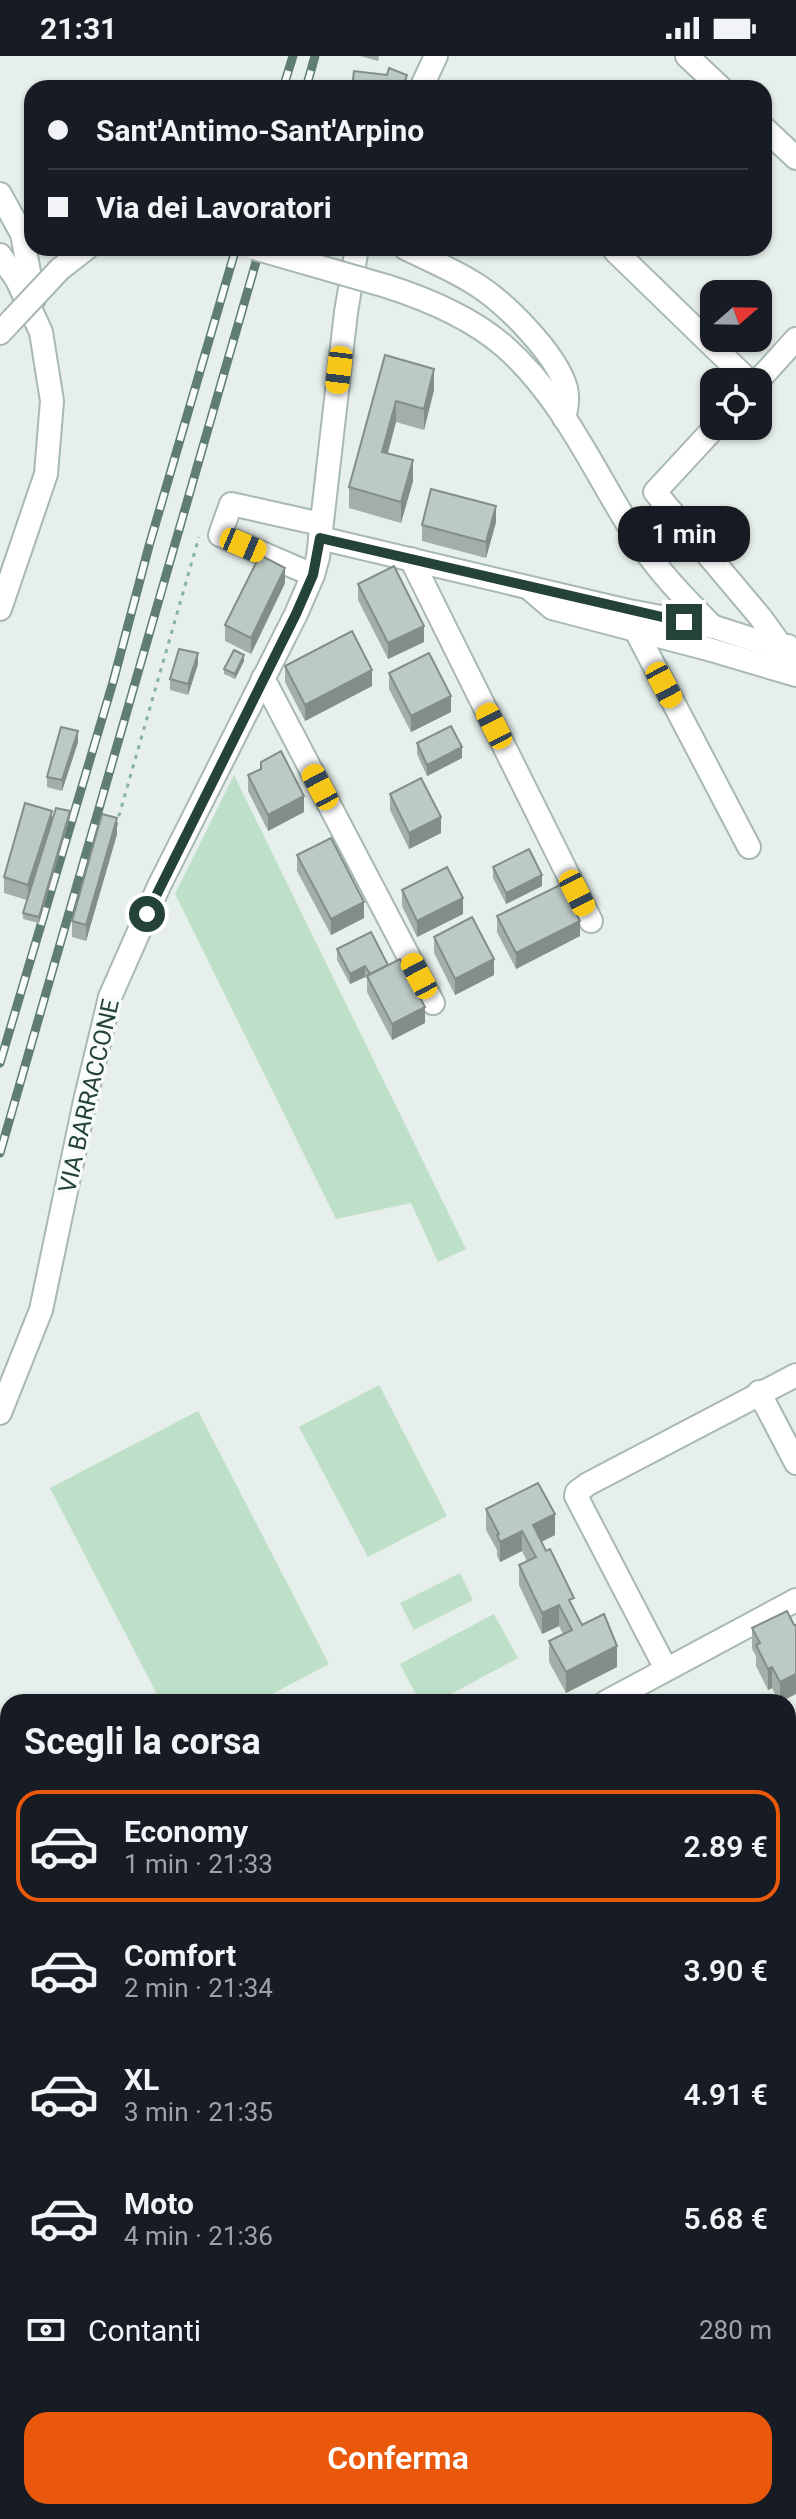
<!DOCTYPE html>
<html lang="it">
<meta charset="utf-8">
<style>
body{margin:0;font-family:Roboto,sans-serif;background:#20242c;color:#f1f3f6;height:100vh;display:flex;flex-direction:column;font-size:30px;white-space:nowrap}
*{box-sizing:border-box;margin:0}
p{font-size:26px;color:#9ea1a6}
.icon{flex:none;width:44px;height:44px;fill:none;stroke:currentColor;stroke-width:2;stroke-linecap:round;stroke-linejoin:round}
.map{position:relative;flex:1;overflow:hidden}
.drawer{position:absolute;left:0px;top:1638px;width:796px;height:826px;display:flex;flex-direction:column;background:#171b24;border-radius:24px 24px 0 0;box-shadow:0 2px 6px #0004}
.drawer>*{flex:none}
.hud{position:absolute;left:24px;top:24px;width:748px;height:176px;border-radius:24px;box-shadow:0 2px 6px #0004;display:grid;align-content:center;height:176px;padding:0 24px;background:#171b24}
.needle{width:52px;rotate:70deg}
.fabs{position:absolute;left:700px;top:224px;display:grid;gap:16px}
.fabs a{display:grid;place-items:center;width:72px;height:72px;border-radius:16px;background:#171b24;box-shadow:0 2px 6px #0004;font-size:40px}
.end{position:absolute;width:36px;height:36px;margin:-18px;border:10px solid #24423a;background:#fff;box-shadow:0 0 0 4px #fff}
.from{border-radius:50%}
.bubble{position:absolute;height:56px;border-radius:24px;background:#171b24;box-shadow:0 2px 6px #0004;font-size:26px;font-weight:600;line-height:56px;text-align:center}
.car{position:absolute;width:24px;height:48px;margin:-24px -12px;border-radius:10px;box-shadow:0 0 6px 2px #0007;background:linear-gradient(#f5c518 24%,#345 0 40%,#f5c518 0 76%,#345 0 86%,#f5c518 0)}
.hud b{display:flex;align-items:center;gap:28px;height:76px;font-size:30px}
.hud b+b{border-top:2px solid #363941}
.hud i{width:20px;height:20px;background:#f1f3f6}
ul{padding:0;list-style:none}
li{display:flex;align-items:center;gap:24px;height:112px;margin:0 16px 12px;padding:0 8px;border:4px solid transparent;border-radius:24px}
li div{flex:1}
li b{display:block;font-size:30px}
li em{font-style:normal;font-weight:600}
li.current{border-color:#ea580c}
li>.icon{width:72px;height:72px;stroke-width:1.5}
h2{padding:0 24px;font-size:36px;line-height:96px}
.pay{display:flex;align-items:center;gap:20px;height:88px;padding:0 24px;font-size:30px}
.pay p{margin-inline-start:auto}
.cta{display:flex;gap:16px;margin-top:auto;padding:16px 24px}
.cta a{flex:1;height:92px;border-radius:24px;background:#ea580c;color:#fff;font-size:32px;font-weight:600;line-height:92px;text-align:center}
.status{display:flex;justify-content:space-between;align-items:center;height:56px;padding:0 40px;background:#171b24;direction:ltr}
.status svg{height:22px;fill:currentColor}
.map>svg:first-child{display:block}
.green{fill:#bfe0c8}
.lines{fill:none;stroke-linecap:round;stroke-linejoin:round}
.minor-casing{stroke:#a8b8b2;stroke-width:26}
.path{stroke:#86b3a5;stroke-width:3;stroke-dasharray:4 6;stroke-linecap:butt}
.minor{stroke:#fff;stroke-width:22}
.rail-casing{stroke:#5f7d75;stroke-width:9}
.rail{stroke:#f7fbf9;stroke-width:6;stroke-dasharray:18;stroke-linecap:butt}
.minor-bridge-casing{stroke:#a8b8b2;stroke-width:26;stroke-linecap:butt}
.minor-bridge{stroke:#fff;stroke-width:22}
.wall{fill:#a1aea9}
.shaded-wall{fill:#838d89}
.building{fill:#bbcac4;stroke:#838d89;stroke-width:2}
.route{stroke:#24423a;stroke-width:10}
.labels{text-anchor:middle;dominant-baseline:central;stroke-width:7;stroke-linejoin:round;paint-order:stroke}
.street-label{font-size:24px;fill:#24423a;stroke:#f7fbf9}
</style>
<div class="status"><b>21:31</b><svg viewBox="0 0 49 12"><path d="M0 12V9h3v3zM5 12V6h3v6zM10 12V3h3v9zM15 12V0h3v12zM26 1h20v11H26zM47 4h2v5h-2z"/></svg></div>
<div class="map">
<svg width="796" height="2463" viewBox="0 0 796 2463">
<rect width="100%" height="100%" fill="#e6efeb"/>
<!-- green -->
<g class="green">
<path d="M234,719L466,1193L438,1206L411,1147L336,1163L175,838Z"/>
<path d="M379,1329L447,1460L368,1501L299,1371Z"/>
<path d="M198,1355L329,1608L257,1646H161L50,1432Z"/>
<path d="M460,1517L473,1544L414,1574L400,1547Z"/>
<path d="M494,1558L518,1602L436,1646H420L400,1608Z"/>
</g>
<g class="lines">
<!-- minor casing -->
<g class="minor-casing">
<g id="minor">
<path d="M687,0L721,32"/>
<path d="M421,32L436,0"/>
<path d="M764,72L796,102"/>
<path d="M0,138L22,178L34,243"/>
<path d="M405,192C427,203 451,213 472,226C503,244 556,297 566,332C568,342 567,352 564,362"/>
<path d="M617,192L615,195L750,326"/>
<path d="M0,199L17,224L41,276L52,345L46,418L0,553"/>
<path d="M60,213L87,192"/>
<path d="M386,230C427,243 472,262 505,291C564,343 595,418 637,483C659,516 685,543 713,571"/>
<path d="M0,277L13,263"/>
<path d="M757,326L796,283"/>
<path d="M716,370L655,436L761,562L784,594L788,590"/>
<path d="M320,482L624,554L714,571L796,597"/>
<path d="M411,503L591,865"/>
<path d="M313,519L220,479L231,448L321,468"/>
<path d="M531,534L552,552L708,593L796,619"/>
<path d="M636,575L749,791"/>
<path d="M263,622L433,947"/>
<path d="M759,1336L796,1407"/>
<path d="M0,1357L41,1254L85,1045L110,941L159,830L296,558L313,519L318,501L346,256L357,192"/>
<path d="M666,1613L576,1440L577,1436L588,1428L796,1319"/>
<path d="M606,1646L796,1544"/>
<path d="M788,1909L796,1912"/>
<path d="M788,2176L796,2173"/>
<path d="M788,2371L796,2383"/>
<path d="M0,2434L8,2431"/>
<path d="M238,2456L239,2463"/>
<path d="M3,2463L21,2456"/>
</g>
</g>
<!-- path -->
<path class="path" d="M116,770L199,481"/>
<!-- minor -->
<use href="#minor" class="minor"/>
<!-- rail casing -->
<g class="rail-casing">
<g id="rail">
<path d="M283,32L293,0"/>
<path d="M306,32L315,0"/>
<path d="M0,1007L113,626L149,490L236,192"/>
<path d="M0,1097L260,192"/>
</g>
</g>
<!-- rail -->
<use href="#rail" class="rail"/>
<!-- minor-bridge casing -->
<g class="minor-bridge-casing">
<g id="minor-bridge">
<path d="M254,192L386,230"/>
<path d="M13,263L60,213"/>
</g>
</g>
<!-- minor-bridge -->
<use href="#minor-bridge" class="minor-bridge"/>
</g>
<!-- wall -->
<g class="wall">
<path d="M360,0H379L378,5Z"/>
<path d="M385,299L434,334L424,374L396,366L388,397L413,425L401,467L349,452V431Z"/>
<path d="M496,466L486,502L422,485V469Z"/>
<path d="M285,527L251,598L225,585V569Z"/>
<path d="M358,528L424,586L388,603L358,544Z"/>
<path d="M244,605L235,623L224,618V613Z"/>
<path d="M198,608L188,639L170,634V623Z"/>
<path d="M285,610L372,630L305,665L285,626Z"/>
<path d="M389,617L451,656L411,676L389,633Z"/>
<path d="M78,686L62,735L47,731V721Z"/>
<path d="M417,687L462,702L427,720L417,698Z"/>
<path d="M248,719L304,756L268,775L248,735Z"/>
<path d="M390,738L441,777L409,793L390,754Z"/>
<path d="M70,761L39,867L23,863V857L27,844L4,837V821L52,765Z"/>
<path d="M117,778L86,885L72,881V865Z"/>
<path d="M297,799L364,862L331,879L297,815Z"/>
<path d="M493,811L542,830L506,848L493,822Z"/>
<path d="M402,834L463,858L417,881L402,850Z"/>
<path d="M497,860L580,880L516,913L497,876Z"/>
<path d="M434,881L494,919L455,939L434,897Z"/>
<path d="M337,893L388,909L425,967L392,984L367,936V923L365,921L350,928L337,904Z"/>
<path d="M486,1453L555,1479L541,1486L582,1569L617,1611L566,1637L549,1606V1585L563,1578L559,1570L542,1578L519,1529V1509L527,1505L522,1495L500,1506L497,1500V1494L486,1474Z"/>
<path d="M752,1572L796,1638L779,1646L772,1632L768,1634L756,1610V1600L752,1593Z"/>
<path d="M788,1987L796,2012V2113L788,2091Z"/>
<path d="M294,2456H374L379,2463H295Z"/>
<path d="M400,2456H491V2463H404Z"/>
</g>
<!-- shaded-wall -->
<g class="shaded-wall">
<path d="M407,19L406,32H402Z"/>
<path d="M434,313V334L424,374V353Z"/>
<path d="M396,345V366L382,417V396Z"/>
<path d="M413,404V425L401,467V446Z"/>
<path d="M496,450V466L486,502V486Z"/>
<path d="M285,512V527L251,598V582Z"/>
<path d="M424,570V586L388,603V587Z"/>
<path d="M198,597V608L188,639V628Z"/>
<path d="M244,599V605L235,623V618Z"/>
<path d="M372,614V630L305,665V649Z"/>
<path d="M451,640V656L411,676V660Z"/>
<path d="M78,675V686L62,735V724Z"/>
<path d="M462,691V702L427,720V709Z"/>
<path d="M304,740V756L268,775V759Z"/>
<path d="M52,755V771L28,845V829Z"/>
<path d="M70,755V761L39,867V861Z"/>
<path d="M441,761V777L409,793V777Z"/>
<path d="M117,762V778L86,885V869Z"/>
<path d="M542,819V830L506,848V837Z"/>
<path d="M463,842V858L417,881V865Z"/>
<path d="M364,846V862L331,879V863Z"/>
<path d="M580,865V880L516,913V897Z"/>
<path d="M494,903V919L455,939V923Z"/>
<path d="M365,910V921L350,928V918Z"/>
<path d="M425,951V967L392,984V968Z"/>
<path d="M555,1458V1479L533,1490V1469Z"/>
<path d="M522,1475V1495L500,1506V1486Z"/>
<path d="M559,1549V1570L542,1578V1557Z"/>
<path d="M617,1590V1611L566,1637V1616Z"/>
<path d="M772,1611V1632L768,1634V1613Z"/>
<path d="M796,1618V1638L780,1646V1626Z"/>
<path d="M8,1959V1975L0,1977V1962Z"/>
<path d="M8,2136V2157L4,2179V2159Z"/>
<path d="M8,2295V2316L0,2319V2298Z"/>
<path d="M473,2456H491V2463H462Z"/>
</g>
<!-- building -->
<g class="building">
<path d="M389,12L407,19L402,32H352L354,15L387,19Z"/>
<path d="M385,299L434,313L424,353L396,345L382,396L413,404L401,446L349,431Z"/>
<path d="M431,433L496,450L486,486L422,469Z"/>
<path d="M260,499L285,512L251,582L225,569Z"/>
<path d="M394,510L424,570L388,587L358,528Z"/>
<path d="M352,575L372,614L305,649L285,610Z"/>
<path d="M179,593L198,597L188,628L170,623Z"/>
<path d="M234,594L244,599L235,618L224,613Z"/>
<path d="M429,597L451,640L411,660L389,617Z"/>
<path d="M451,670L462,691L427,709L417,687Z"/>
<path d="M61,671L78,675L62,724L47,721Z"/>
<path d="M281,695L304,740L268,759L248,719L261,713V706Z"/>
<path d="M421,722L441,761L409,777L390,738Z"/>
<path d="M25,747L52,755L28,829L4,821Z"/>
<path d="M56,752L70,755L39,861L23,857Z"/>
<path d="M102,758L117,762L86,869L72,865Z"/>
<path d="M331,782L364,846L331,863L297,799Z"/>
<path d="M529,793L542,819L506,837L493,811Z"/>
<path d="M447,811L463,842L417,865L402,834Z"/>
<path d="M562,828L580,865L516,897L497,860Z"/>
<path d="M472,861L494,903L455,923L434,881Z"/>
<path d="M371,876L388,909L370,918L365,910L350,918L337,893Z"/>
<path d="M400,903L425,951L392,968L367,920Z"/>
<path d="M538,1427L555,1458L533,1469L546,1495L550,1493L574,1542L569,1544L582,1569L604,1558L617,1590L566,1616L549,1585L572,1574L559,1549L542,1557L519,1509L536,1501L522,1475L500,1486L497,1479L499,1478L486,1453Z"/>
<path d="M787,1555L794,1569H796V1618L780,1626L772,1611L768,1613L756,1589L760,1587L752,1572Z"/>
<path d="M0,1697L8,1699V1959L0,1962Z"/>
<path d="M788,1987L796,2012V2093L788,2071Z"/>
<path d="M0,2133L8,2136L4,2159L8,2169V2295L0,2298Z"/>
<path d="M303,2456H374L379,2463H308Z"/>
<path d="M413,2456H473L462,2463H417Z"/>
</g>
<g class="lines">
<!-- route -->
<path class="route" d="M147,858L296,558L313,519L320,482L684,566"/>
</g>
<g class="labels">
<!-- street labels -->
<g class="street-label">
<text transform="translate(89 1040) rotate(-77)">VIA BARRACCONE</text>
</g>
</g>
</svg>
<div class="fabs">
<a><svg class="needle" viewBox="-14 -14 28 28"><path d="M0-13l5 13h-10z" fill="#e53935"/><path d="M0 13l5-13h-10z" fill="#9ea1a6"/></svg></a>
<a><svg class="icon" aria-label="locate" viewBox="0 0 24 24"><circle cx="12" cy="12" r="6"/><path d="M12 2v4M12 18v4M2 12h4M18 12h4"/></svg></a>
</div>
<i class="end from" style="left:147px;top:858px"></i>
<i class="end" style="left:684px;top:566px"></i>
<div class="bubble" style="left:618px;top:450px;width:132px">1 min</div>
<i class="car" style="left:339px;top:314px;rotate:187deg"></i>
<i class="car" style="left:243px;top:489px;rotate:113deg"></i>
<i class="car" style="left:664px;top:629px;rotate:152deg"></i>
<i class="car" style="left:494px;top:670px;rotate:333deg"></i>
<i class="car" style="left:320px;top:731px;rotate:332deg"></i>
<i class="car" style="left:577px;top:837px;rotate:153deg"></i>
<i class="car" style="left:419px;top:920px;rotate:332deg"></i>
<div class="hud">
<b><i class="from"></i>Sant'Antimo-Sant'Arpino</b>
<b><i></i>Via dei Lavoratori</b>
</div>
<section class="drawer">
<h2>Scegli la corsa</h2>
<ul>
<li class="current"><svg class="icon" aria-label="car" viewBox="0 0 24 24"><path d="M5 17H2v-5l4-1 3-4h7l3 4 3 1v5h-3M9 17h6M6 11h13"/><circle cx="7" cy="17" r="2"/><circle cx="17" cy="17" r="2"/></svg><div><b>Economy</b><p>1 min · 21:33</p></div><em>2.89 €</em></li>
<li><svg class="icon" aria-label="car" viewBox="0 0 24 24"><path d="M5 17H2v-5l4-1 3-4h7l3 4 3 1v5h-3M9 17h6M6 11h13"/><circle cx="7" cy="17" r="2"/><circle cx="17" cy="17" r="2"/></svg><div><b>Comfort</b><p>2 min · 21:34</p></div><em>3.90 €</em></li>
<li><svg class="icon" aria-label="car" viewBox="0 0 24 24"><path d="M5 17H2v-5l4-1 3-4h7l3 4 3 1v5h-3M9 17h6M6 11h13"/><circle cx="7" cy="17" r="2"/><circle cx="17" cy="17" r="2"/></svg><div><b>XL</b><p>3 min · 21:35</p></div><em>4.91 €</em></li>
<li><svg class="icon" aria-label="car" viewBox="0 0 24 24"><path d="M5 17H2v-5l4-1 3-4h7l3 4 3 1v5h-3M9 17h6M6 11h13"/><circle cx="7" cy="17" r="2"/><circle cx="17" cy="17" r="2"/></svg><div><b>Moto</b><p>4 min · 21:36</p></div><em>5.68 €</em></li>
</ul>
<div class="pay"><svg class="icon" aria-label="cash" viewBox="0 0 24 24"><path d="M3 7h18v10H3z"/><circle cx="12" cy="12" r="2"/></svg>Contanti<p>280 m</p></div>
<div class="cta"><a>Conferma</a></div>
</section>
</div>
